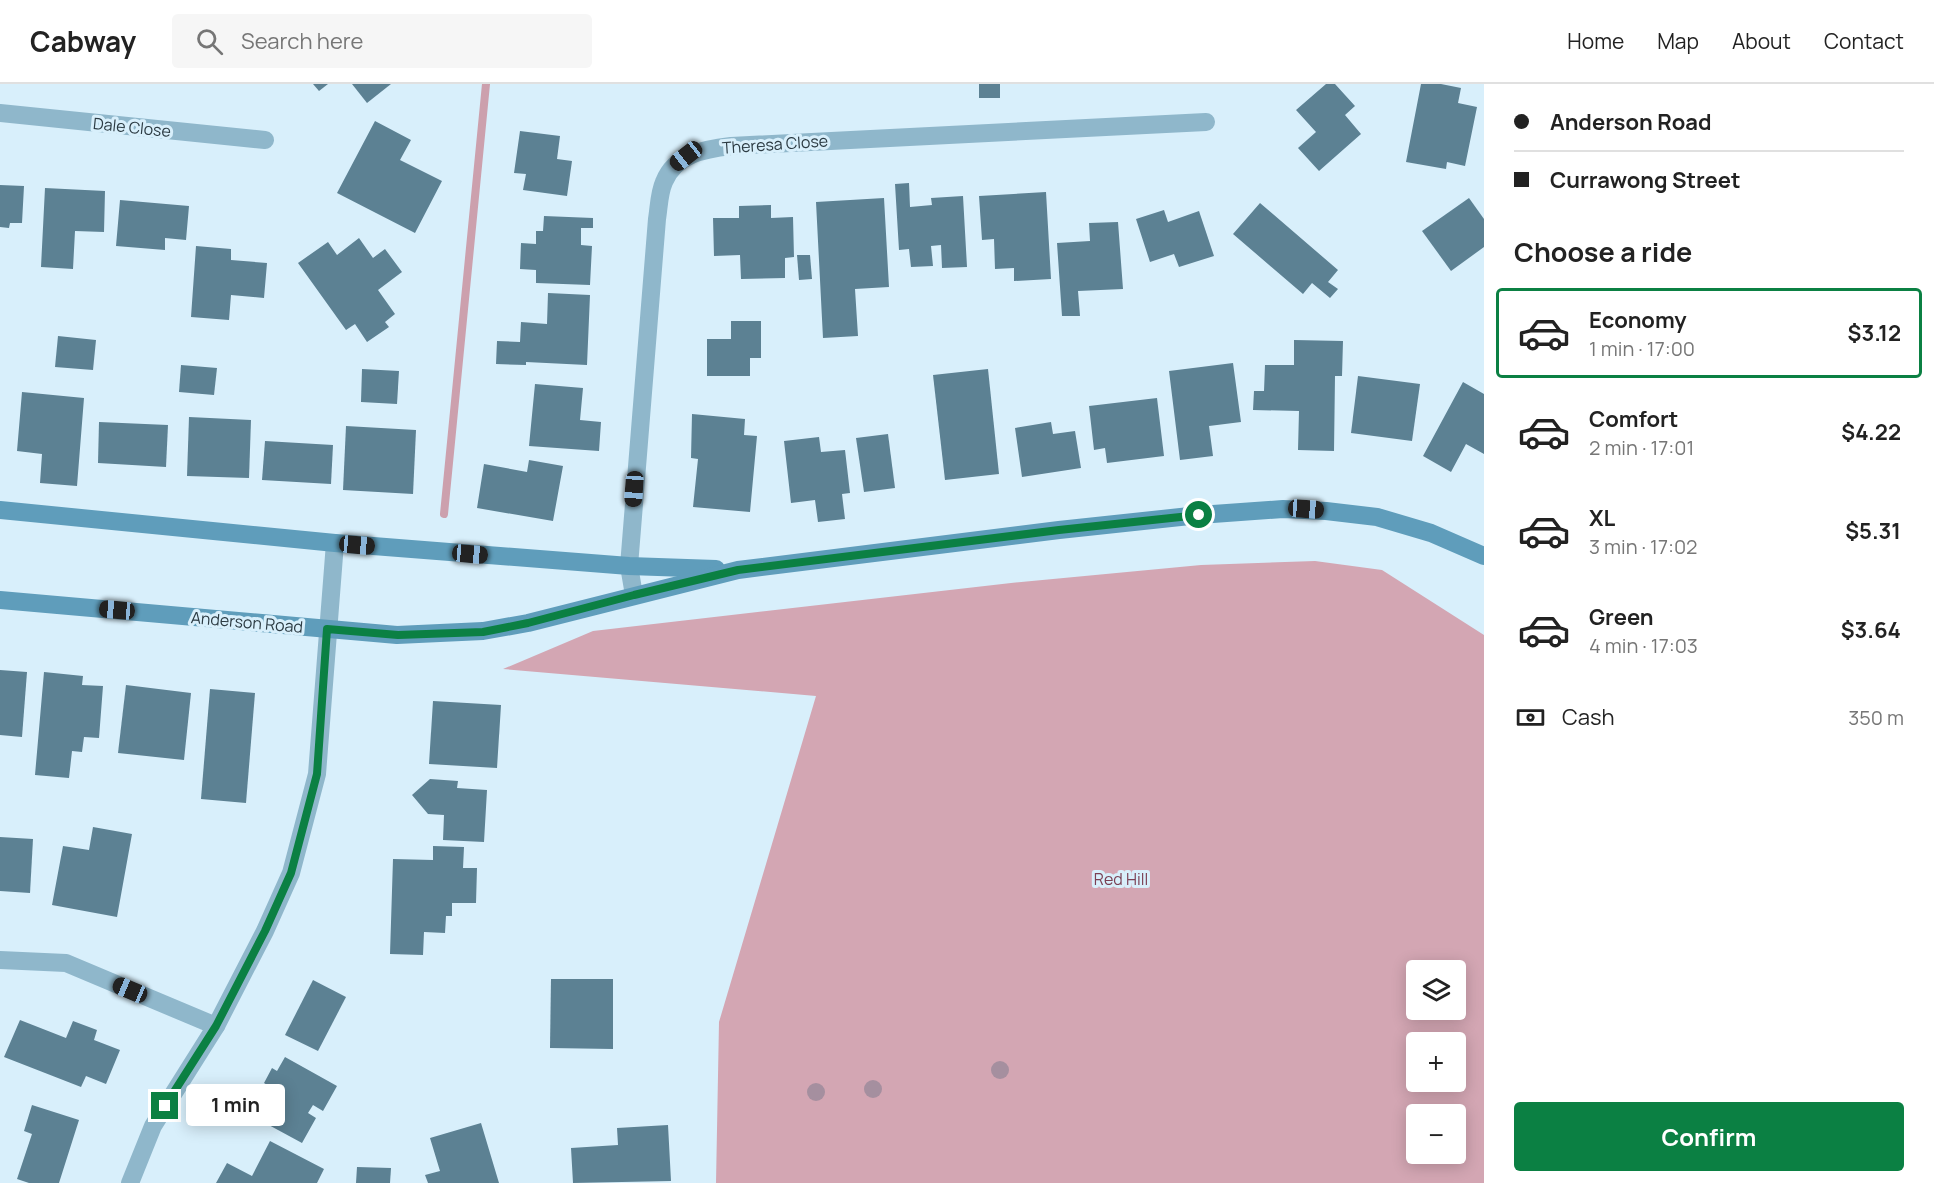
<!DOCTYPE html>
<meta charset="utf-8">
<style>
body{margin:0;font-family:Manrope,sans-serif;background:#f6f6f6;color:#222;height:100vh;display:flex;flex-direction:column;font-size:22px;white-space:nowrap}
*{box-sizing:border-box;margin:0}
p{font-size:20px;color:#767676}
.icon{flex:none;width:33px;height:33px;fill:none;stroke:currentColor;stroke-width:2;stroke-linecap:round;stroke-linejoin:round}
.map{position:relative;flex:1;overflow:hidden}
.sheet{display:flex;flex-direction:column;background:#fff;width:450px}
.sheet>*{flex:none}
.top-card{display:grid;align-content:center;height:132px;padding:0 30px;background:#fff}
.buttons{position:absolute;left:1406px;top:876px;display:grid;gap:12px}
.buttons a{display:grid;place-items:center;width:60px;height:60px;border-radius:6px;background:#fff;box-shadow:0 3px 15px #0003;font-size:30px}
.end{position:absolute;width:27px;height:27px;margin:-14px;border:8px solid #0b8043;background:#fff;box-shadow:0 0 0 3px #fff}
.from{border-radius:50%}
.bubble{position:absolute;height:42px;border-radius:6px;background:#fff;box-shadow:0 3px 15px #0003;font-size:20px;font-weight:700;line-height:42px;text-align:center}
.car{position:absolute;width:18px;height:36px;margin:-18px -9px;border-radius:8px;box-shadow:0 0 4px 2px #0007;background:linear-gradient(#222 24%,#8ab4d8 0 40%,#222 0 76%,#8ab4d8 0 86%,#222 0)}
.top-card b{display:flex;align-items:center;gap:21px;height:57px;font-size:22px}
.top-card b+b{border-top:2px solid #e0e0e0}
.top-card i{width:15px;height:15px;background:#222}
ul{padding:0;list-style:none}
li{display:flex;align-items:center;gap:18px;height:90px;margin:0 12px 9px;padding:0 18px;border:3px solid transparent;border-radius:6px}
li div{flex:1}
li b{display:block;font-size:22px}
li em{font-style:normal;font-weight:700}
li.selected{border-color:#0b8043}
li>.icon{width:54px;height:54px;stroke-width:1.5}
h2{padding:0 30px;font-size:27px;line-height:72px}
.pay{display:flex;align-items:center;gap:15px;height:66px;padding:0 30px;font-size:22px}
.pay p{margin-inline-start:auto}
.button{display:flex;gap:12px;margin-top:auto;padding:12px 30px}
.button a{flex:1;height:69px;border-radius:6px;background:#0b8043;color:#fff;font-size:24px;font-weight:700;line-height:69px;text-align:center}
header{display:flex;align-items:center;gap:36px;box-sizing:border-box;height:84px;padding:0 30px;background:#fff;border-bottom:2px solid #e0e0e0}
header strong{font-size:28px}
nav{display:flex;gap:33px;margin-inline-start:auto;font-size:21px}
.search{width:420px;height:54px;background:#f6f6f6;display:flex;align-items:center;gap:15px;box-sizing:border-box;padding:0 21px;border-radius:6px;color:#767676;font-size:22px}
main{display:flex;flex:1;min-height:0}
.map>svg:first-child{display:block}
.forest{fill:#d3a6b3;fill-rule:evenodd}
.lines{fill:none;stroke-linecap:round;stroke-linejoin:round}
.stream{stroke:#cca0ad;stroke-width:8}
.building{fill:#5c8193}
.street{stroke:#8fb7cb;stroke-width:18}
.secondary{stroke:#5f9dbb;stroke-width:18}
.tree{fill:#a58f9f}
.route{stroke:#0b8043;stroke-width:8}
.labels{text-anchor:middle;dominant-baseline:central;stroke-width:6;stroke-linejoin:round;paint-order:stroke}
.street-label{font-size:16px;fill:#2c3b43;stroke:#d8effb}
.park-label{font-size:16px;fill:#7b4054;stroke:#d8effb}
</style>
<header>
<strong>Cabway</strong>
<div class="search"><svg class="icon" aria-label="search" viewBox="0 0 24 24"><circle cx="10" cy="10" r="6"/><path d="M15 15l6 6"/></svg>Search here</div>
<nav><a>Home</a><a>Map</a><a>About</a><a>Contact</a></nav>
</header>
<main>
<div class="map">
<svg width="1484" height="1099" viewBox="0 0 1484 1099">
<rect width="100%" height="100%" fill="#d8effb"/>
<!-- forest -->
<path class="forest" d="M1315,477L1382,486L1484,551V1099H716L719,938L816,612L503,585L593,547L1011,499L1201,481ZM1416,886H1455V926H1416ZM1416,958H1455V998H1416ZM1416,1030H1455V1070H1416Z"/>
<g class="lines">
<!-- stream -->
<path class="stream" d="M444,430L486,0"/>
</g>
<!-- building -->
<g class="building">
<path d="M313,0H328L319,7Z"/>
<path d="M352,0H391L367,19Z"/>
<rect x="979" y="0" width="21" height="14"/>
<path d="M1326,0H1335L1355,22L1345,31L1361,50L1319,87L1298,64L1316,48L1296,26Z"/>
<path d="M1421,0H1441L1461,4L1458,19L1477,23L1465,82L1447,78L1446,85L1406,78Z"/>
<path d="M375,37L411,56L400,76L442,97L415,149L337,109Z"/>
<path d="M520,47L560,52L557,75L572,77L567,112L523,106L526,90L514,89Z"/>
<path d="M909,99L910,123L932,121L931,114L963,112L967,183L942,184L941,161L931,162L933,182L911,183L909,165L899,166L895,100Z"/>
<path d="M0,101L24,102L22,139H10L9,144L0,143Z"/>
<path d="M45,104L105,107L104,148L75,147L73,185L41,183Z"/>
<path d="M1046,108L1051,195L1014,197V184L995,185L994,155L982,156L979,112Z"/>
<path d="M884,114L889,203L855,205L858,252L823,254L816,118Z"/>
<path d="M1469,114L1484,135V163L1451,187L1422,147Z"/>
<path d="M120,116L189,122L186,156L165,154V166L116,162Z"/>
<path d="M1260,119L1338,186L1328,198L1338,205L1330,214L1312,199L1303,210L1233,150Z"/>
<path d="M771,121V134L793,133L794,173L785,174V194L741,195L740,171L714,172L713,134H739V122Z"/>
<path d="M1164,126L1168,138L1199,127L1214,172L1179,183L1174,170L1150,178L1136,135Z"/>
<path d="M544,132L593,134V144H581V161L592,162L590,201L536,199V186L520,185L521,159L536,160V147H543Z"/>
<path d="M1118,138L1123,205L1078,207L1080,232H1062L1057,159L1090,157L1089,139Z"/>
<path d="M359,154L373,174L385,165L402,188L378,206L395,230L385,238L389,243L367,258L355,240L346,246L298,179L328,158L337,171Z"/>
<path d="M196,162L231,165V176L267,179L264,214L231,211L229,236L191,233Z"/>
<path d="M797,171H810L812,195L799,196Z"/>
<path d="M548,209L590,211L587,281L526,278V281L496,280L497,257L520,258L521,238L547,240Z"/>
<path d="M731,237H761V274H750V292H707V255H731Z"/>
<path d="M58,252L96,256L93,286L55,283Z"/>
<path d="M1294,256L1343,257L1342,292H1335L1334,367L1298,366L1299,327L1253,326L1254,307H1264L1265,281H1294Z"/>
<path d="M1233,279L1241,338L1209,342L1213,372L1180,376L1169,287Z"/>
<path d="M181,281L217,284L214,311L179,308Z"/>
<path d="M362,285L399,287L397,320L361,318Z"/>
<path d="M988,285L999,390L945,396L933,291Z"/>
<path d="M1358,292L1420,300L1412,357L1351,349Z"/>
<path d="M1463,298L1484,310V370L1466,360L1451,388L1423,372Z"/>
<path d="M535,300L583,304L580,336L601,338L599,367L529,362Z"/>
<path d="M22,308L84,314L77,402L40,399L42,370L17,367Z"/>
<path d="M1157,314L1164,372L1107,379L1105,364L1094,366L1089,322Z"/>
<path d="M692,330L745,335L744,351L757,352L750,428L693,423L698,375L691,374Z"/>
<path d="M189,333L251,336L249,394L187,392Z"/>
<path d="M99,338L168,341L166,383L98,379Z"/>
<path d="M1051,338L1053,350L1075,347L1081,384L1022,393L1015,344Z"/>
<path d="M346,342L416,346L413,410L343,406Z"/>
<path d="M888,350L895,404L864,408L856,354Z"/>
<path d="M819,353L821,368L845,366L850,409L842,410L845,435L818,438L815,416L791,419L784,357Z"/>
<path d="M265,357L333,361L331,400L262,396Z"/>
<path d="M529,376L563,382L553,437L477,424L484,380L527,388Z"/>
<path d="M0,586L27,588L22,653L0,651Z"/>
<path d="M44,588L83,592L82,601L103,602L99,654L84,653L82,668L72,667L69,694L35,691Z"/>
<path d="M126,601L191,609L184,676L118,669Z"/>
<path d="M210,605L255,609L246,719L201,715Z"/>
<path d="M433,617L501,621L497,684L429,680Z"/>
<path d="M430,695L458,697L457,704L487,706L484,758L443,756L444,731L428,730L412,711Z"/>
<path d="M93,743L132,750L117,833L52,821L63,762L89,766Z"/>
<path d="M0,753L33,755L30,809L0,807Z"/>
<path d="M433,762L464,763L463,784H477L476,819H452V832H446L445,849L424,848L423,871L390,870L393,775L433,776Z"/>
<path d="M551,895H613V965L550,964Z"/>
<path d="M313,896L346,913L318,967L285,951Z"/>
<path d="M20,936L66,954L73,937L97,946L94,956L120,966L106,1000L86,992L81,1003L4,973Z"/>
<path d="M285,973L337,1002L323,1027L313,1021L308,1029L316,1034L302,1059L254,1033L270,1003L264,999L272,984L277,987Z"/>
<path d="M32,1021L79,1036L59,1099H29L17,1095L32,1050L24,1047Z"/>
<path d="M481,1039L499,1099H428L425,1091L440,1087L430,1054Z"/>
<path d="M668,1041L671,1097L573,1099L571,1064L618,1061L617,1044Z"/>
<path d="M270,1057L324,1085L317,1099H216L227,1079L252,1092Z"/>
<path d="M357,1083L391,1084L390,1099H356Z"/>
</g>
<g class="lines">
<!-- street -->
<g class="street">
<path d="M0,29L265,56"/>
<path d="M634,511L629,482L657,135C659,123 659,109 664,98C675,70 705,65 731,62L1206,38"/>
<path d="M0,876L66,879L216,942"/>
<path d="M130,1099L153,1042L216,942L265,847L291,789L317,690L335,459"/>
</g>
<!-- secondary -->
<g class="secondary">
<path d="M0,426L335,459L629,482L716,485"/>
<path d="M0,516L397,551L483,547L528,539L738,486L1059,446L1199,431L1283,425L1326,427L1377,433L1431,449L1484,472"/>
</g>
</g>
<!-- trees -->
<g class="tree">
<circle cx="1000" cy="986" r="9"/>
<circle cx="873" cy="1005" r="9"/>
<circle cx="816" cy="1008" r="9"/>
</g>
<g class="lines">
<!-- route -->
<path class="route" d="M165,1022L216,942L265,847L291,789L317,690L327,545L398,551L483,548L528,539L634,511L738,486L1059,446L1199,431"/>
</g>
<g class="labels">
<!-- street labels -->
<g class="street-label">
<text transform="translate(132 43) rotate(6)">Dale Close</text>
<text transform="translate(775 60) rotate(-4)">Theresa Close</text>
<text transform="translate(247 538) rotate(5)">Anderson Road</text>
</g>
<!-- park labels -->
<g class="park-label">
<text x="1121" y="795">Red Hill</text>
</g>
</g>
</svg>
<div class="buttons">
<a><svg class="icon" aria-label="layers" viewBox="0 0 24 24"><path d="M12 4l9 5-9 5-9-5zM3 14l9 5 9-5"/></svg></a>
<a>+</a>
<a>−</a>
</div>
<i class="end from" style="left:1199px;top:431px"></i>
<i class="end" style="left:165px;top:1022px"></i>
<div class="bubble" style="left:186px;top:1000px;width:99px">1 min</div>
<i class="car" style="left:686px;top:72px;rotate:232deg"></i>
<i class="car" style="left:634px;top:405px;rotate:184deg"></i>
<i class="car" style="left:1306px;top:425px;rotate:94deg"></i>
<i class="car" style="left:357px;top:461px;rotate:95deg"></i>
<i class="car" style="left:470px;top:470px;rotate:95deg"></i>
<i class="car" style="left:117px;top:526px;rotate:275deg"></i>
<i class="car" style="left:130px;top:906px;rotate:293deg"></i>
</div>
<section class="sheet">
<div class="top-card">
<b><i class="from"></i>Anderson Road</b>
<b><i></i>Currawong Street</b>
</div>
<h2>Choose a ride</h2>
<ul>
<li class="selected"><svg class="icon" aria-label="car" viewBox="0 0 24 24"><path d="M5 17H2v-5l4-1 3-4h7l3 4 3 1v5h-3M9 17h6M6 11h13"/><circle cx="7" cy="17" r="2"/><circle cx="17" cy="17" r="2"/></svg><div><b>Economy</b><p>1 min · 17:00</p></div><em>$3.12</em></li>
<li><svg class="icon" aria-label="car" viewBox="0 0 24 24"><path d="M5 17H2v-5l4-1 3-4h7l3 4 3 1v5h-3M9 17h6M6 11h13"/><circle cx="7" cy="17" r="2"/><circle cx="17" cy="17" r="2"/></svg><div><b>Comfort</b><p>2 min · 17:01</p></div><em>$4.22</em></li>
<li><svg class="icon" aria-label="car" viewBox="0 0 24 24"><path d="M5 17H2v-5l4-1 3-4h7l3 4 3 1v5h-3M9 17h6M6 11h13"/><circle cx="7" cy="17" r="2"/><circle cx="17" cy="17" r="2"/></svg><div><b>XL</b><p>3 min · 17:02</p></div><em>$5.31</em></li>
<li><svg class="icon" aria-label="car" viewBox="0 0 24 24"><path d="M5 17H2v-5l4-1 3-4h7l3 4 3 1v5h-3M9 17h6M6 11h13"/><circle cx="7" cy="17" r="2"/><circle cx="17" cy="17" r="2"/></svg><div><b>Green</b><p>4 min · 17:03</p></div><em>$3.64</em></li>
</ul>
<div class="pay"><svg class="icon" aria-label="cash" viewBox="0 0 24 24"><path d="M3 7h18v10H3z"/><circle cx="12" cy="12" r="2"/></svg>Cash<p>350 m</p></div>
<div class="button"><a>Confirm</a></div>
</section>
</main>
